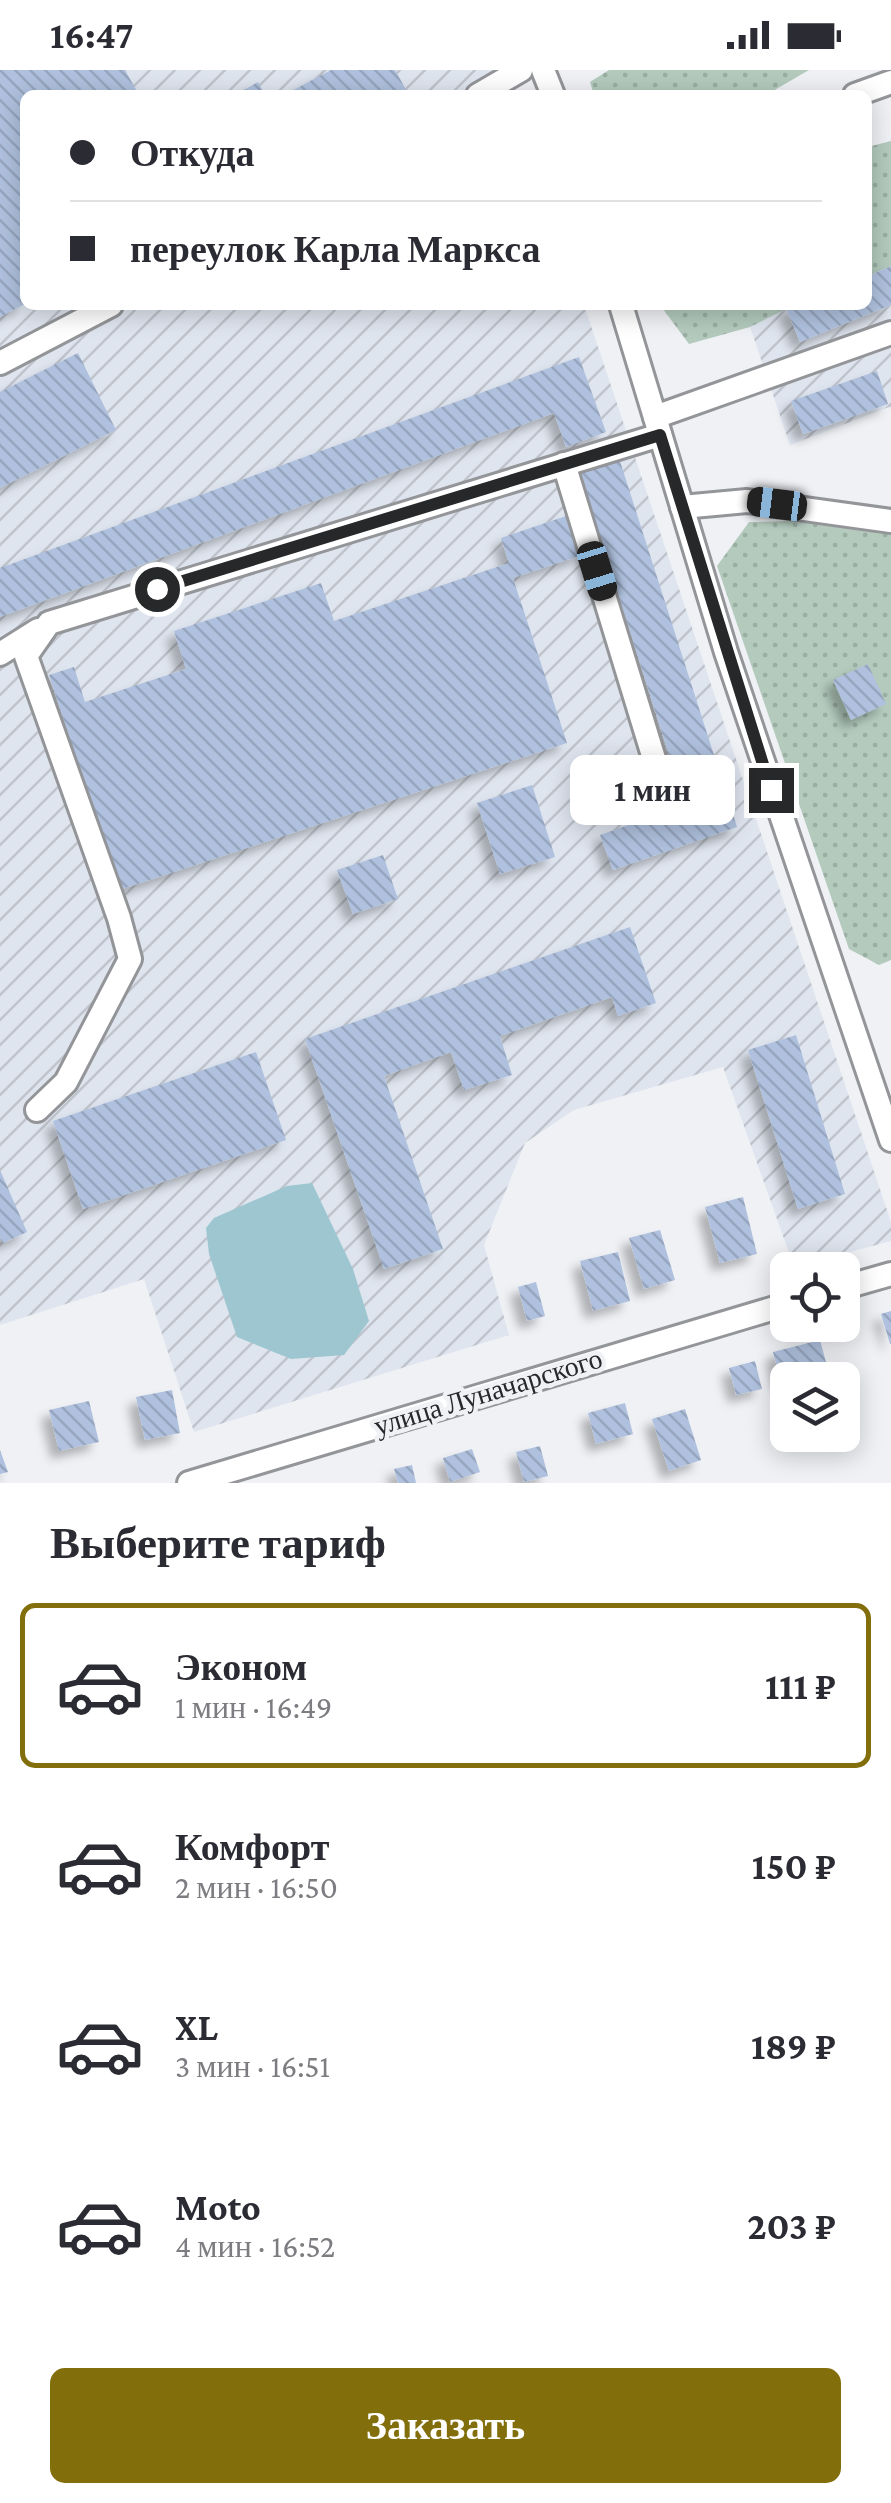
<!DOCTYPE html>
<html lang="ru">
<meta charset="utf-8">
<style>
body{margin:0;font-family:"Crimson Pro",serif;background:#f7f7f7;color:#2b2b33;height:100vh;display:flex;flex-direction:column;font-size:38px;white-space:nowrap}
*{box-sizing:border-box;margin:0}
p{font-size:32px;color:#7c7c81}
.icon{flex:none;width:55px;height:55px;fill:none;stroke:currentColor;stroke-width:2;stroke-linecap:round;stroke-linejoin:round}
.map{position:relative;height:1413px;overflow:hidden}
.details{display:flex;flex-direction:column;background:#fff;flex:1}
.details>*{flex:none}
.top-card{position:absolute;left:20px;top:20px;width:852px;height:220px;border-radius:15px;box-shadow:0 5px 25px #0003;display:grid;align-content:center;height:220px;padding:0 50px;background:#fff}
.controls{position:absolute;left:770px;top:1182px;display:grid;gap:20px}
.controls a{display:grid;place-items:center;width:90px;height:90px;border-radius:15px;background:#fff;box-shadow:0 5px 25px #0003;font-size:50px}
.end{position:absolute;width:45px;height:45px;margin:-22px;border:12px solid #272829;background:#fff;box-shadow:0 0 0 5px #fff}
.from{border-radius:50%}
.bubble{position:absolute;height:70px;border-radius:15px;background:#fff;box-shadow:0 5px 25px #0003;font-size:32px;font-weight:700;line-height:70px;text-align:center}
.car{position:absolute;width:30px;height:60px;margin:-30px -15px;border-radius:12px;box-shadow:0 0 8px 2px #0007;background:linear-gradient(#222 24%,#8ab4d8 0 40%,#222 0 76%,#8ab4d8 0 86%,#222 0)}
.top-card b{display:flex;align-items:center;gap:35px;height:95px;font-size:38px}
.top-card b+b{border-top:2px solid #e1e1e2}
.top-card i{width:25px;height:25px;background:#2b2b33}
ul{padding:0;list-style:none}
li{display:flex;align-items:center;gap:30px;height:165px;margin:0 20px 15px;padding:0 30px;border:5px solid transparent;border-radius:15px}
li div{flex:1}
li b{display:block;font-size:38px}
li em{font-style:normal;font-weight:700}
li.active{border-color:#836e0c}
li>.icon{width:90px;height:90px;stroke-width:1.5}
h2{padding:0 50px;font-size:45px;line-height:120px}
.cta{display:flex;gap:20px;margin-top:auto;padding:20px 50px}
.cta a{flex:1;height:115px;border-radius:15px;background:#836e0c;color:#fff;font-size:40px;font-weight:700;line-height:115px;text-align:center}
.status{display:flex;justify-content:space-between;align-items:center;height:70px;padding:0 50px;background:#fff;direction:ltr}
.status svg{height:28px;fill:currentColor}
.map>svg:first-child{display:block}
.industrial{fill:url(#industrial-furrows)}
.grass{fill:url(#grass-dots)}
.water{fill:#9dc6d0}
.building{fill:url(#building-back-hatch);filter:url(#shadow)}
.lines{fill:none;stroke-linecap:round;stroke-linejoin:round}
.minor-casing{stroke:#939598;stroke-width:28}
.minor{stroke:#fff;stroke-width:22}
.route{stroke:#272829;stroke-width:12}
.labels{text-anchor:middle;dominant-baseline:central;stroke-width:9;stroke-linejoin:round;paint-order:stroke}
.street-label{font-size:28px;fill:#272829;stroke:#eff1f5}
</style>
<div class="status"><b>16:47</b><svg viewBox="0 0 49 12"><path d="M0 12V9h3v3zM5 12V6h3v6zM10 12V3h3v9zM15 12V0h3v12zM26 1h20v11H26zM47 4h2v5h-2z"/></svg></div>
<div class="map">
<svg width="891" height="1413" viewBox="0 0 891 1413">
<defs>
<pattern id="industrial-furrows" width="10" height="10" patternUnits="userSpaceOnUse" patternTransform="scale(2.5)"><rect width="10" height="10" fill="#dfe5ef"/><path d="M-1 1l2-2M0 10L10 0M9 11l2-2" fill="none" stroke="#bfc4cd"/></pattern>
<pattern id="grass-dots" width="8" height="8" patternUnits="userSpaceOnUse" patternTransform="scale(2.5)"><rect width="8" height="8" fill="#b3cabd"/><path d="M2 2h.1M6 6h.1" fill="none" stroke="#9aaea2" stroke-width="1.8" stroke-linecap="round"/></pattern>
<pattern id="building-back-hatch" width="6" height="6" patternUnits="userSpaceOnUse" patternTransform="scale(2.5)"><rect width="6" height="6" fill="#afc1de"/><path d="M-1 5l2 2M0 0l6 6M5-1l2 2" fill="none" stroke="#97a6be"/></pattern>
<filter id="shadow"><feDropShadow dx="-8" dy="8" stdDeviation="5" flood-color="#0004"/></filter>
</defs>
<rect width="100%" height="100%" fill="#eff1f5"/>
<!-- industrial -->
<g class="industrial">
<path d="M0,0H505L514,25H25V235H584L891,1152V1171L794,1197L723,997L574,1040L525,1073L484,1175L509,1265L194,1362L144,1209L0,1255Z"/>
<path d="M891,196V340L889,337L790,375L750,257L786,238L868,235V206Z"/>
</g>
<!-- grass -->
<g class="grass">
<path d="M609,0H809L766,25H594L590,12Z"/>
<path d="M891,71V196L868,206V77Z"/>
<path d="M660,235H794L750,257L689,274Z"/>
<path d="M830,450L891,461V890L879,895L849,879L717,496L749,452Z"/>
</g>
<!-- water -->
<path class="water" d="M312,1113L353,1199L369,1251L344,1285L291,1289L237,1267L209,1184L206,1158L214,1148L287,1116Z"/>
<!-- building -->
<g class="building">
<path d="M0,0H125L139,25H25V234L0,247Z"/>
<path d="M331,0H395L409,25H284Z"/>
<path d="M258,12L265,25H235Z"/>
<path d="M891,196V235L800,272L786,238L794,235H868V206Z"/>
<path d="M78,283L116,360L0,418V322Z"/>
<path d="M579,287L606,362L566,377L554,343L0,547V498Z"/>
<path d="M877,301L888,334L803,364L791,331Z"/>
<path d="M619,388L737,757L613,800L600,765L685,735L579,401Z"/>
<path d="M569,445L582,485L513,508L567,673L119,820L49,605L74,597L85,632L186,599L174,561L321,513L334,551L509,493L501,468Z"/>
<path d="M868,594L886,634L851,650L833,610Z"/>
<path d="M532,715L555,787L500,804L477,733Z"/>
<path d="M383,785L398,829L353,844L337,800Z"/>
<path d="M630,857L656,933L618,946L612,927L500,966L512,1005L464,1020L451,982L384,1006L443,1179L384,1199L305,969Z"/>
<path d="M796,965L845,1124L798,1139L748,980Z"/>
<path d="M256,982L286,1070L83,1139L53,1051Z"/>
<path d="M0,1100L27,1162L3,1173L0,1167Z"/>
<path d="M743,1127L757,1184L720,1193L705,1137Z"/>
<path d="M660,1160L675,1210L644,1219L629,1168Z"/>
<path d="M618,1182L630,1231L593,1241L580,1191Z"/>
<path d="M536,1212L545,1246L527,1251L518,1217Z"/>
<path d="M891,1241V1274H890L881,1244Z"/>
<path d="M820,1270L828,1300L781,1312L773,1282Z"/>
<path d="M755,1291L762,1319L736,1325L729,1298Z"/>
<path d="M172,1320L180,1363L145,1370L136,1327Z"/>
<path d="M89,1331L99,1372L59,1381L49,1340Z"/>
<path d="M625,1333L633,1364L596,1374L588,1343Z"/>
<path d="M685,1339L701,1390L669,1401L652,1349Z"/>
<path d="M540,1376L548,1406L524,1412L516,1382Z"/>
<path d="M472,1379L480,1402L450,1412L443,1388Z"/>
<path d="M0,1380L8,1402L0,1404Z"/>
<path d="M412,1395L416,1413H398L394,1399Z"/>
</g>
<g class="lines">
<!-- minor casing -->
<g class="minor-casing">
<g id="minor">
<path d="M543,0L553,25"/>
<path d="M478,25L521,0"/>
<path d="M855,25L891,12"/>
<path d="M621,235L726,582L891,1070"/>
<path d="M0,293L111,235"/>
<path d="M655,347L891,263"/>
<path d="M564,394L662,715"/>
<path d="M682,437L747,431L891,451"/>
<path d="M0,584L38,560"/>
<path d="M37,1040L66,1012L130,889L119,848L26,586L49,553L660,365"/>
<path d="M842,1218L891,1204"/>
<path d="M189,1413L788,1234"/>
</g>
</g>
<!-- minor -->
<use href="#minor" class="minor"/>
</g>
<g class="lines">
<!-- route -->
<path class="route" d="M157,519L660,365L771,720"/>
</g>
<g class="labels">
<!-- street labels -->
<g class="street-label">
<text transform="translate(488 1322) rotate(-17)">улица Луначарского</text>
</g>
</g>
</svg>
<div class="controls">
<a><svg class="icon" aria-label="locate" viewBox="0 0 24 24"><circle cx="12" cy="12" r="6"/><path d="M12 2v4M12 18v4M2 12h4M18 12h4"/></svg></a>
<a><svg class="icon" aria-label="layers" viewBox="0 0 24 24"><path d="M12 4l9 5-9 5-9-5zM3 14l9 5 9-5"/></svg></a>
</div>
<i class="end from" style="left:157px;top:519px"></i>
<i class="end" style="left:771px;top:720px"></i>
<div class="bubble" style="left:570px;top:685px;width:165px">1 мин</div>
<i class="car" style="left:777px;top:434px;rotate:277deg"></i>
<i class="car" style="left:597px;top:501px;rotate:163deg"></i>
<div class="top-card">
<b><i class="from"></i>Откуда</b>
<b><i></i>переулок Карла Маркса</b>
</div>
</div>
<section class="details">
<h2>Выберите тариф</h2>
<ul>
<li class="active"><svg class="icon" aria-label="car" viewBox="0 0 24 24"><path d="M5 17H2v-5l4-1 3-4h7l3 4 3 1v5h-3M9 17h6M6 11h13"/><circle cx="7" cy="17" r="2"/><circle cx="17" cy="17" r="2"/></svg><div><b>Эконом</b><p>1 мин · 16:49</p></div><em>111 ₽</em></li>
<li><svg class="icon" aria-label="car" viewBox="0 0 24 24"><path d="M5 17H2v-5l4-1 3-4h7l3 4 3 1v5h-3M9 17h6M6 11h13"/><circle cx="7" cy="17" r="2"/><circle cx="17" cy="17" r="2"/></svg><div><b>Комфорт</b><p>2 мин · 16:50</p></div><em>150 ₽</em></li>
<li><svg class="icon" aria-label="car" viewBox="0 0 24 24"><path d="M5 17H2v-5l4-1 3-4h7l3 4 3 1v5h-3M9 17h6M6 11h13"/><circle cx="7" cy="17" r="2"/><circle cx="17" cy="17" r="2"/></svg><div><b>XL</b><p>3 мин · 16:51</p></div><em>189 ₽</em></li>
<li><svg class="icon" aria-label="car" viewBox="0 0 24 24"><path d="M5 17H2v-5l4-1 3-4h7l3 4 3 1v5h-3M9 17h6M6 11h13"/><circle cx="7" cy="17" r="2"/><circle cx="17" cy="17" r="2"/></svg><div><b>Moto</b><p>4 мин · 16:52</p></div><em>203 ₽</em></li>
</ul>
<div class="cta"><a>Заказать</a></div>
</section>
